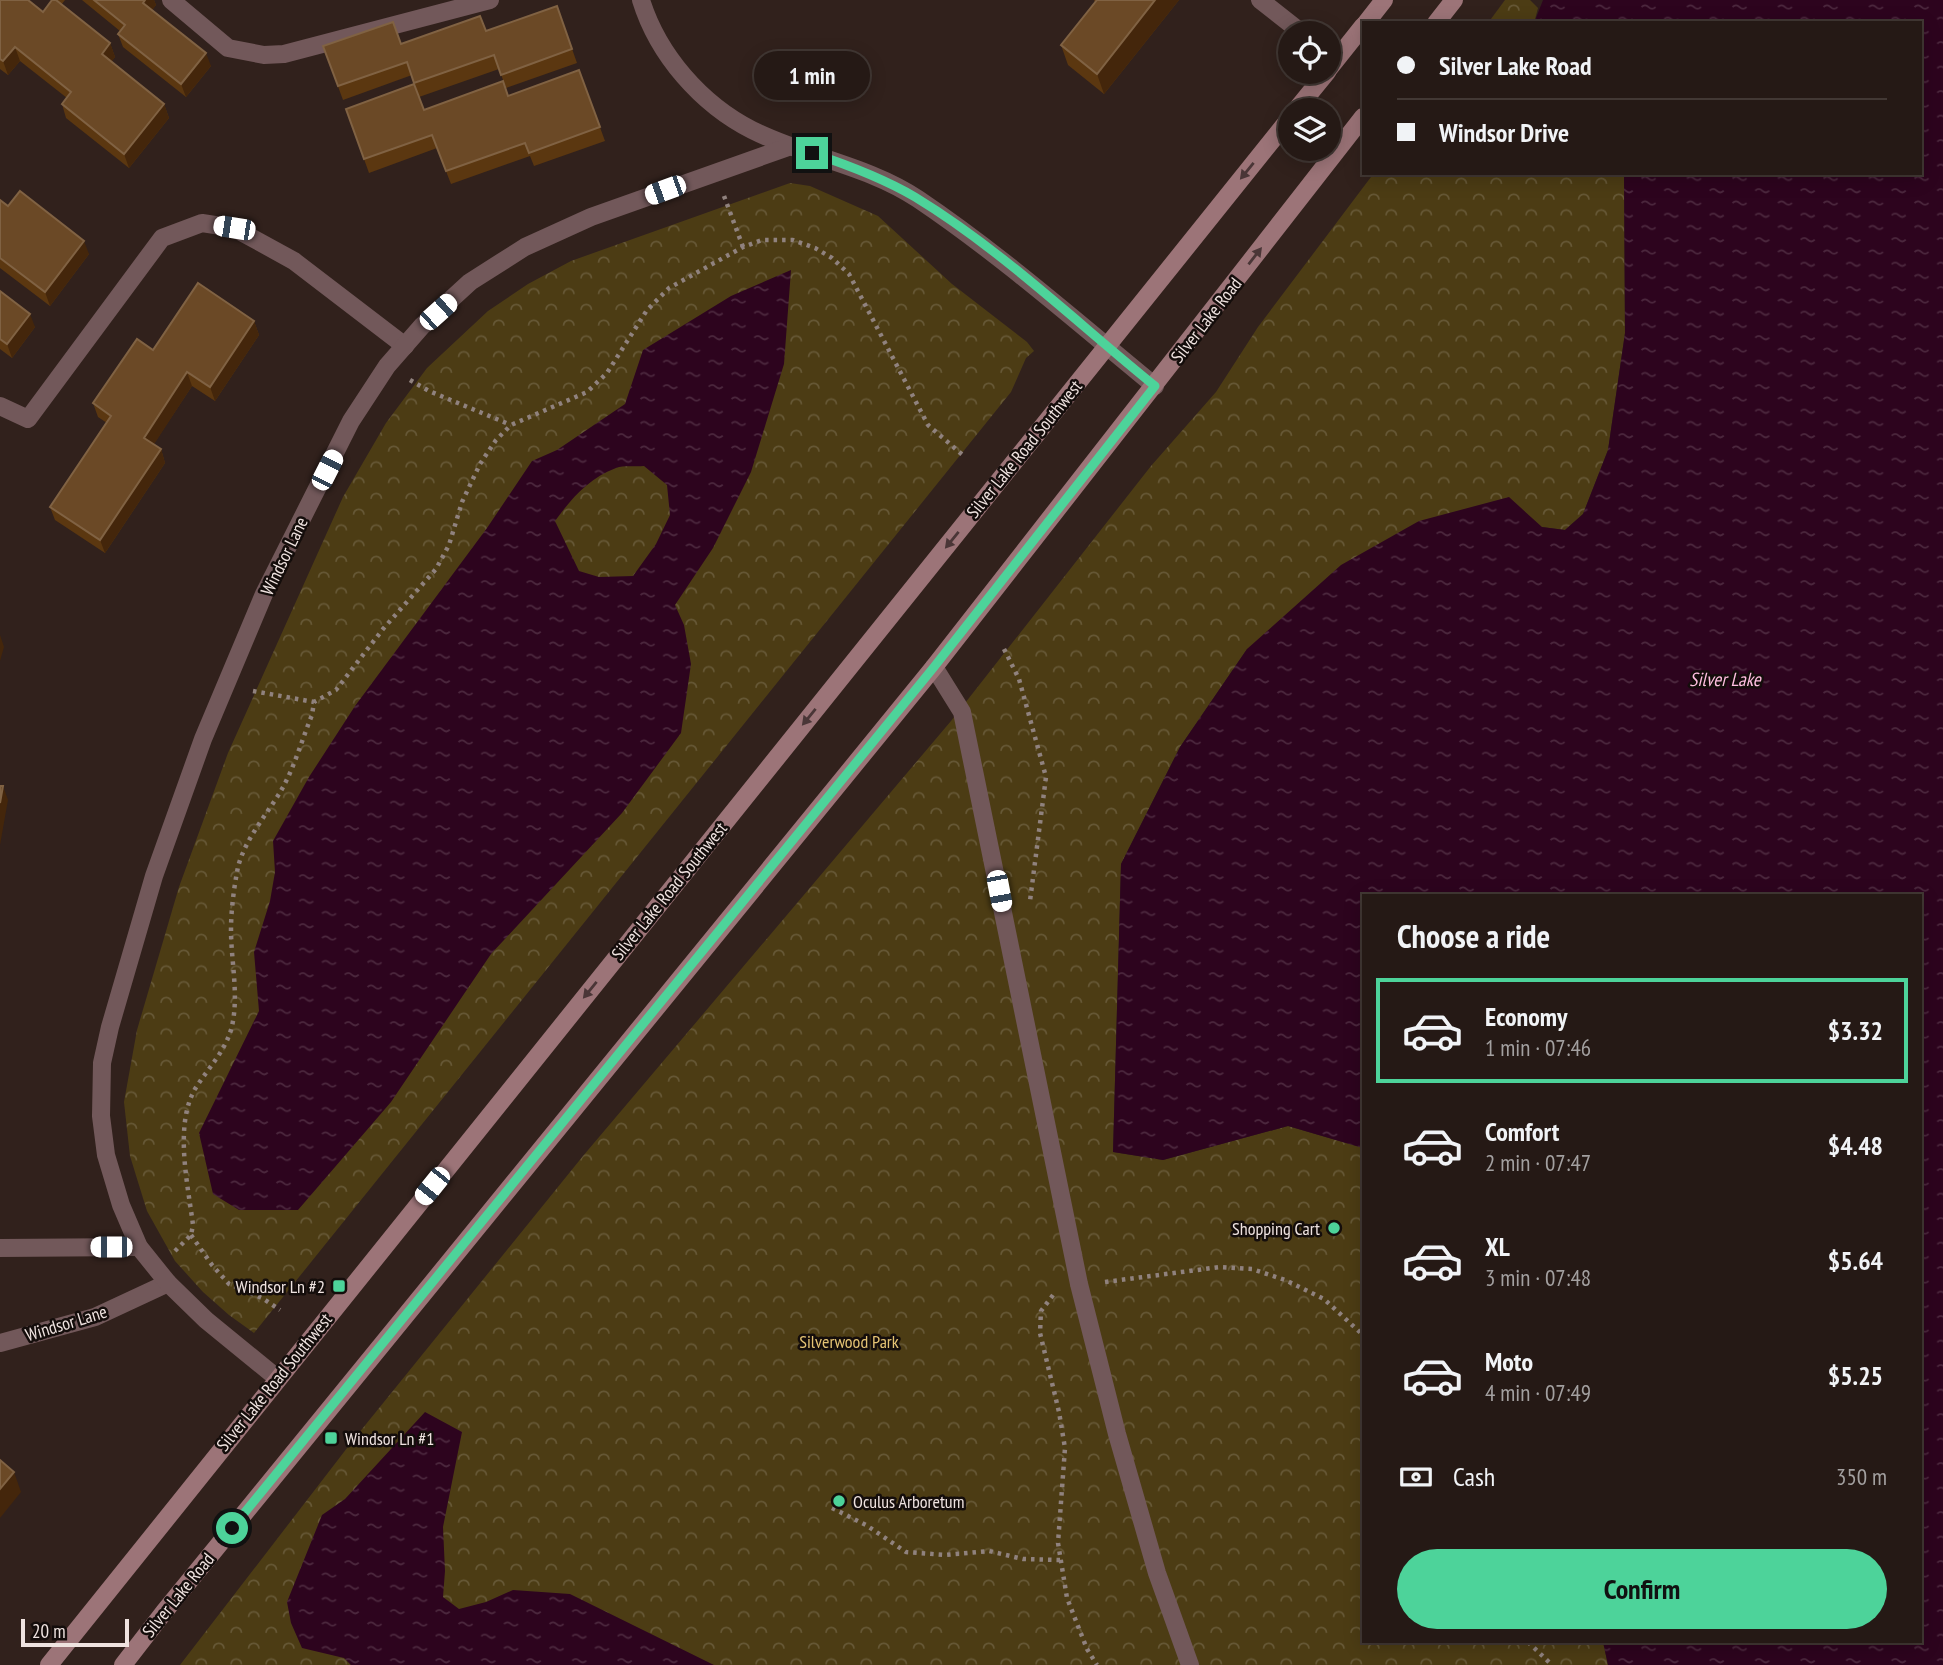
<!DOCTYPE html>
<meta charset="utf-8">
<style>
body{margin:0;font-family:"PT Sans Narrow",sans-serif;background:#312622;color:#f1f3f6;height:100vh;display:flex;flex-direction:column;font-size:26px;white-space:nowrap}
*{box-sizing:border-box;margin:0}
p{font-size:23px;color:#a3a0a0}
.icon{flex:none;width:38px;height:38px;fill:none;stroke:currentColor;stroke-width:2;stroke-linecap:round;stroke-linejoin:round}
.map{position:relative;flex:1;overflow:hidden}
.details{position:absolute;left:1362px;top:894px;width:560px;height:749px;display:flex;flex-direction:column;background:#251915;border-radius:0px;box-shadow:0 4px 18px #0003,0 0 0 2px #423834}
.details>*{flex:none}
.guide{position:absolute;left:1362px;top:21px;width:560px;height:154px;border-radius:0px;box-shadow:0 4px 18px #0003,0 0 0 2px #423834;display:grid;align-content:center;height:154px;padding:0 35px;background:#251915}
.controls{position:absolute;left:1278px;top:21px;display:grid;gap:14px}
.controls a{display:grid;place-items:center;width:63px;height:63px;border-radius:50%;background:#251915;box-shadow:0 4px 18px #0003,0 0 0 2px #423834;font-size:35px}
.scale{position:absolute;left:21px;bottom:18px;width:108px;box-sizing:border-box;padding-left:7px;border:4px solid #efe3e0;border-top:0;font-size:19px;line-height:24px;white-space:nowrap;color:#efe3e0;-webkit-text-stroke:5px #140d0b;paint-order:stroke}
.end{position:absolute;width:32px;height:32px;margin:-16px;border:9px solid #4dd39a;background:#111;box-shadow:0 0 0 4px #111}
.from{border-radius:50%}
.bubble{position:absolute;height:49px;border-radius:24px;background:#251915;box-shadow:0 4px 18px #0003,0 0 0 2px #423834;font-size:23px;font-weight:700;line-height:49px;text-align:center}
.car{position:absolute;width:21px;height:42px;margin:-21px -10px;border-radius:9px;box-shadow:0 0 5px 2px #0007;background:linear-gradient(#fff 24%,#345 0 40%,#fff 0 76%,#345 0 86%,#fff 0)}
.guide b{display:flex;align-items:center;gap:24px;height:66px;font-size:26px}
.guide b+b{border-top:2px solid #423834}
.guide i{width:18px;height:18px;background:#f1f3f6}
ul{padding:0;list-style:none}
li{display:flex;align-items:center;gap:21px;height:105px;margin:0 14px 10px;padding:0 21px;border:4px solid transparent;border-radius:0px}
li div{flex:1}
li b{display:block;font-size:26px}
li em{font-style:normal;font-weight:700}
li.on{border-color:#4dd39a}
li>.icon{width:63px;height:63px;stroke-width:1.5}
h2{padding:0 35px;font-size:32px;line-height:84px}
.pay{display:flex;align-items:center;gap:18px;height:77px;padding:0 35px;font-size:26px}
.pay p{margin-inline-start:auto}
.action{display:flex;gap:14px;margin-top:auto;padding:14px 35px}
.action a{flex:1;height:80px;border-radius:42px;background:#4dd39a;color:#111;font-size:28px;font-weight:700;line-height:80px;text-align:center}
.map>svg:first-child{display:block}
.park{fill:url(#park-crowns)}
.water{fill:url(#water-ripples);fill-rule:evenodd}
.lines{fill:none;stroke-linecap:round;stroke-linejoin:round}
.path{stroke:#90827e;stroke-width:4.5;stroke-dasharray:3.5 5;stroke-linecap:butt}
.lane{stroke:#72585a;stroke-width:18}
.street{stroke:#72585a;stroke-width:18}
.secondary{stroke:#9c7478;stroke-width:18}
.wall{fill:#5b3710}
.shaded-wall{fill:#44260b}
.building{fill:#6b4926;stroke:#806243;stroke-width:2}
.oneway{fill:#4a3637}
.route{stroke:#4dd39a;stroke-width:9}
.poi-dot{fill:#4dd39a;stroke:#140d0b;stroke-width:2.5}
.labels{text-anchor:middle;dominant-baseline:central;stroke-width:5;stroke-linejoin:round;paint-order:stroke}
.street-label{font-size:18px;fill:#efe3e0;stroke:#140d0b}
.poi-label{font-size:18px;fill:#efe3e0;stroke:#140d0b;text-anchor:end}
.park-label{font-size:18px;fill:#e5c374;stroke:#140d0b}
.water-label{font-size:19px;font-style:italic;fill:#febedf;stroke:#140d0b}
</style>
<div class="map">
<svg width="1943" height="1665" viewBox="0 0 1943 1665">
<defs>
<pattern id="park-crowns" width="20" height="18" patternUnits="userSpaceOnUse" patternTransform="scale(1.75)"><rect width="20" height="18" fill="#4c3c14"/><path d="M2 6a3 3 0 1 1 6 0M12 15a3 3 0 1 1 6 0" fill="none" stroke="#665836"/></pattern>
<pattern id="water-ripples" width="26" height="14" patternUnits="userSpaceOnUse" patternTransform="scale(1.75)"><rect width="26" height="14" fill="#2d041e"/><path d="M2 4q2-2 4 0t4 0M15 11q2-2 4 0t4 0" fill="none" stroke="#4c283e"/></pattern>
</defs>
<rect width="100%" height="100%" fill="#31211c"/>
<!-- park -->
<g class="park">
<path d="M1505,0H1530L1538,8L1534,23H1488Z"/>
<path d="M1374,173H1624L1625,333L1608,450L1583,514L1565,530L1542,527L1247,649L1180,747L1121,864L1113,1152L1163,1160L1288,1126L1363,1148V1642H1603L1608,1665H180L354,1439L583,1156L951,721L1151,466L1216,392L1258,327Z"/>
<path d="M790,183L810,186L878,216L952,284L1027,342L1034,351L1026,358L1011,392L254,1333L229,1315L203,1292L175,1261L147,1211L130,1156L124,1102L137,1030L179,887L228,753L343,497L386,423L427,368L488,311L528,284L571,261Z"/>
</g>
<!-- water -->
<g class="water">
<path d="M1543,0H1943V1665H1608L1603,1642H1920V896H1363V1148L1288,1126L1163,1160L1113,1152L1121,864L1180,747L1247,649L1341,565L1419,521L1509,497L1542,527L1565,530L1583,514L1608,450L1625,333L1624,173H1920V23H1534Z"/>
<path d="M791,270L784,364L751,472L713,548L675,605L684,625L691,664L681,733L622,813L491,954L391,1102L298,1210H239L213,1194L199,1133L259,1011L254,952L270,901L275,872L273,841L309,777L355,706L487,528L532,461L557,450L625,404L643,350L731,296ZM644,466L667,485L670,515L656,544L633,576L599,577L579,571L555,521C571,499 589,478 616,468C624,465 635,467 644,466Z"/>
<path d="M425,1412L462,1432L443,1527L445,1571L443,1597L459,1609L486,1602L513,1590L570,1594L714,1665H351L344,1658L302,1648L291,1623L287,1602L322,1515L345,1499Z"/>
</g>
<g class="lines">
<!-- path -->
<g class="path">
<path d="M724,196L743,247"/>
<path d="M410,380L429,391L511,425"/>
<path d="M1004,649L1019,679L1046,777L1030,901"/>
<path d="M253,691L314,702"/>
<path d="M191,1235L212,1265L229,1284L262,1298L280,1310"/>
<path d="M175,1251L191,1235L193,1225C188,1185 174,1126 195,1089C208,1068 226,1051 232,1026C239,995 231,961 231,930C231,910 234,887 238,867C245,839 268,813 282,789C295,766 302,739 312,715L314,702L336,690L383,629L436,569L449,545L462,502L480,464L496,440L511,425L587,392L607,373L647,310L669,288L743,247L762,240H793L815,248L832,258L849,274L928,425L965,457"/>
<path d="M1105,1282L1220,1267L1252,1269L1285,1280L1324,1299L1363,1335"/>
<path d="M1053,1295L1041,1311L1040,1333L1059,1412L1065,1448L1058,1543L1067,1598L1087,1649L1097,1665"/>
<path d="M832,1508L866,1525L906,1552L945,1555L989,1551L1023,1559L1061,1560"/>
<path d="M1528,1642L1552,1665"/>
</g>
<!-- lane -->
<g class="lane">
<path d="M1260,0L1302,33"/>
<path d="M934,667L962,712L1079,1284L1117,1434L1157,1573L1190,1665"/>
</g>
<!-- street -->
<g class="street">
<path d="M171,0L228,48L264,55L284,54L490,0"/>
<path d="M641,0C658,55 701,104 752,130C805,157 867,165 918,199C1001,255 1077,322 1155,386"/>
<path d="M0,406L28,419L162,238L202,223L234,228L294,261L405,346"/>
<path d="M0,1248L139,1247"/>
<path d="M0,1343L95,1317L168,1283"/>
<path d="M277,1378L206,1320L168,1283L139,1247L121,1205L106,1155L101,1116L102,1063L110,1027L154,876L203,739L264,594L351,421L387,366L422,326L470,282L525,247L591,217L791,146"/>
</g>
<!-- secondary -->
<g class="secondary">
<path d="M1366,23L1384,0"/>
<path d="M1436,23L1454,0"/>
<path d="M1328,70L1363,26"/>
<path d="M1296,110L1327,72"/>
<path d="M49,1665L1290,118"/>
<path d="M123,1665L164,1612L934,667L1363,117"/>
</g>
</g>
<!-- wall -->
<g class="wall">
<path d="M0,0L43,12L52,0H65L61,5L110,43L115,57L111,62L164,104L169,118L129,168L66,118L62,104L67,98L20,61L8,75L0,69Z"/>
<path d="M82,0H154L156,5L152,10L211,66L186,97L123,47L118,34L120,31Z"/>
<path d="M1094,0H1179L1104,94L1068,65L1061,45L1095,2Z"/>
<path d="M557,6L577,63L506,88L499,69L419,97L412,75L343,100L323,46L401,44L486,31Z"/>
<path d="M579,70L605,141L534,166L530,156L451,184L437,148L369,173L346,109L424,110L508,96Z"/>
<path d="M0,200L8,206L89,254L50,306L0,268Z"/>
<path d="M0,291L35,327L12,358L0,349Z"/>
<path d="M254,321L259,335L215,401L192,386L153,445L161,449L165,463L105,553L55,520L50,507L107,423L98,417L93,403L153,350Z"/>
</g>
<!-- shaded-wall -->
<g class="shaded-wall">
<path d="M145,0H154L156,5L148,16L143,3Z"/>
<path d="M1155,0H1179L1104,94L1097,74Z"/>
<path d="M110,43L115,57L107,68L102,54Z"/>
<path d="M15,47L20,61L8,75L3,61Z"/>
<path d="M206,53L211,66L186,97L181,84Z"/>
<path d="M164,104L169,118L129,168L124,154Z"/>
<path d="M84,241L89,254L50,306L45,292Z"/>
<path d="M30,314L35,327L12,358L7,344Z"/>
<path d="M254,321L259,335L215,401L210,387Z"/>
<path d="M187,372L192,386L149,452L144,438Z"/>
<path d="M161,449L165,463L105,553L100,540Z"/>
<path d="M0,635L4,647L0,661Z"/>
<path d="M3,786L8,800L0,845V803Z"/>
<path d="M14,1472L21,1492L0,1518V1489Z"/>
</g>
<!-- building -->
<g class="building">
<path d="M0,0H28L43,12L52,0H56L110,43L102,54L164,104L124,154L62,104L71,92L15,47L3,61L0,59Z"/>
<path d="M94,0H145L143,3L206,53L181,84L118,34L125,25Z"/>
<path d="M1097,0H1155L1097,74L1061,45Z"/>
<path d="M557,6L572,49L501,75L494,55L414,83L407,62L338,86L323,46L393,22L401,44L480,16L486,31Z"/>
<path d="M579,70L600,127L529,153L525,143L446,171L432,135L364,159L346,109L414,84L424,110L503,81L508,96Z"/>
<path d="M20,191L84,241L45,292L0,258V200L8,206Z"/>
<path d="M198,283L254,321L210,387L187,372L144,438L161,449L100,540L50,507L111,416L93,403L137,339L153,350Z"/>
<path d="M0,291L30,314L7,344L0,339Z"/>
<path d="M0,786H3L0,803Z"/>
<path d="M0,1460L14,1472L0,1489Z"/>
</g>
<!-- one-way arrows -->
<defs><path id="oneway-solid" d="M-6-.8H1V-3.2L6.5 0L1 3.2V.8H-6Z" transform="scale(1.75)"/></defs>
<g class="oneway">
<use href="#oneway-solid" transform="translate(1247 171) rotate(129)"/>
<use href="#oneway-solid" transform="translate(1255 256) rotate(-52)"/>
<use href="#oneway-solid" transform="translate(952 540) rotate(129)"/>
<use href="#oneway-solid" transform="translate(809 717) rotate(129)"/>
<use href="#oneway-solid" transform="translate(590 990) rotate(129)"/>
</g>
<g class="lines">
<!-- route -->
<path class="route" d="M232,1528L934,667L1155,386C1076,322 1002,250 915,197C883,178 848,165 812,153"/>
</g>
<!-- markers -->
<g class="poi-dot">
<circle cx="1334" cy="1228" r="7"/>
<rect x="332" y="1279" width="14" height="14" rx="3.5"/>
<rect x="324" y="1431" width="14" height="14" rx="3.5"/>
<circle cx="839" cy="1501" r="7"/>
</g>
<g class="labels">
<!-- street labels -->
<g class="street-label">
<text transform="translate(1206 320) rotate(-52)">Silver Lake Road</text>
<text transform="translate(1024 449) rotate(-51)">Silver Lake Road Southwest</text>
<text transform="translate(284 556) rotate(-64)">Windsor Lane</text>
<text transform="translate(669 891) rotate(-51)">Silver Lake Road Southwest</text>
<text transform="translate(66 1323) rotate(-17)">Windsor Lane</text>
<text transform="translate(274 1382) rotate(-51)">Silver Lake Road Southwest</text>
<text transform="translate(178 1595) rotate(-51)">Silver Lake Road</text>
</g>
<!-- poi labels -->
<g class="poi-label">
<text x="1320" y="1228">Shopping Cart</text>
<text x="325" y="1286">Windsor Ln #2</text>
<text x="345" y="1438" text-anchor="start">Windsor Ln #1</text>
<text x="853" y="1501" text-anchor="start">Oculus Arboretum</text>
</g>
<!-- park labels -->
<g class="park-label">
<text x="849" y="1341">Silverwood Park</text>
</g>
<!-- water labels -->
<g class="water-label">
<text x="1725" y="679">Silver Lake</text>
</g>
</g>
</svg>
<div class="controls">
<a><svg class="icon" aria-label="locate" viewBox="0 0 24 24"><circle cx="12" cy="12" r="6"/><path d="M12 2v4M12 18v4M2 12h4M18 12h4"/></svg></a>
<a><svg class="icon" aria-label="layers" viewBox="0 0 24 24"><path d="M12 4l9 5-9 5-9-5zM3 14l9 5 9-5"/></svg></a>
</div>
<div class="scale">20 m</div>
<i class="end from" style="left:232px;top:1528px"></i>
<i class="end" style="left:812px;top:153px"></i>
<div class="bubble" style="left:754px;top:51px;width:116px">1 min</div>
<i class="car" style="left:665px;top:190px;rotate:250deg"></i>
<i class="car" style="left:234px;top:228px;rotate:279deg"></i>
<i class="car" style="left:438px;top:312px;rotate:48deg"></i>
<i class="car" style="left:327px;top:470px;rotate:27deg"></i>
<i class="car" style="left:999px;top:891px;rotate:169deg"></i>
<i class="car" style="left:432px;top:1186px;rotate:219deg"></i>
<i class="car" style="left:111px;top:1247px;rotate:270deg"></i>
<div class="guide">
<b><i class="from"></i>Silver Lake Road</b>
<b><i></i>Windsor Drive</b>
</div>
<section class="details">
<h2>Choose a ride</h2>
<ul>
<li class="on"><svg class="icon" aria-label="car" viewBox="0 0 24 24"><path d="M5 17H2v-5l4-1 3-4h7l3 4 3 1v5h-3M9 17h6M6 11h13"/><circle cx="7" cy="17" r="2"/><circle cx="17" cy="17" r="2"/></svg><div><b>Economy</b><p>1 min · 07:46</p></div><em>$3.32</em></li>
<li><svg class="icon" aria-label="car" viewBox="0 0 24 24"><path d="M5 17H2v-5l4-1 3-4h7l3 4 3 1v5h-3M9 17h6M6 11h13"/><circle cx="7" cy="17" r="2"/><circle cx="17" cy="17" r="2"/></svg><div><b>Comfort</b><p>2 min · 07:47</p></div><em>$4.48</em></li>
<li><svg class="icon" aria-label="car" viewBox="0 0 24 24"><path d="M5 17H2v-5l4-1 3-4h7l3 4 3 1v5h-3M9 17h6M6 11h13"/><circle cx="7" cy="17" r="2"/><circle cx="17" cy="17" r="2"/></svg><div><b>XL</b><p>3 min · 07:48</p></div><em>$5.64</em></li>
<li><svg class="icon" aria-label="car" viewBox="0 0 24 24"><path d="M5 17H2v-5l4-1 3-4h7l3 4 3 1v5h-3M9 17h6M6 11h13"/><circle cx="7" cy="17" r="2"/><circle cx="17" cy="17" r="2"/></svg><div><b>Moto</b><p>4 min · 07:49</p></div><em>$5.25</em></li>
</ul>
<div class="pay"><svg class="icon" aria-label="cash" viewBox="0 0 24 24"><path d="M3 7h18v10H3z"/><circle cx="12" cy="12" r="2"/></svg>Cash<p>350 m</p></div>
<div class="action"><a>Confirm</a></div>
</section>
</div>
